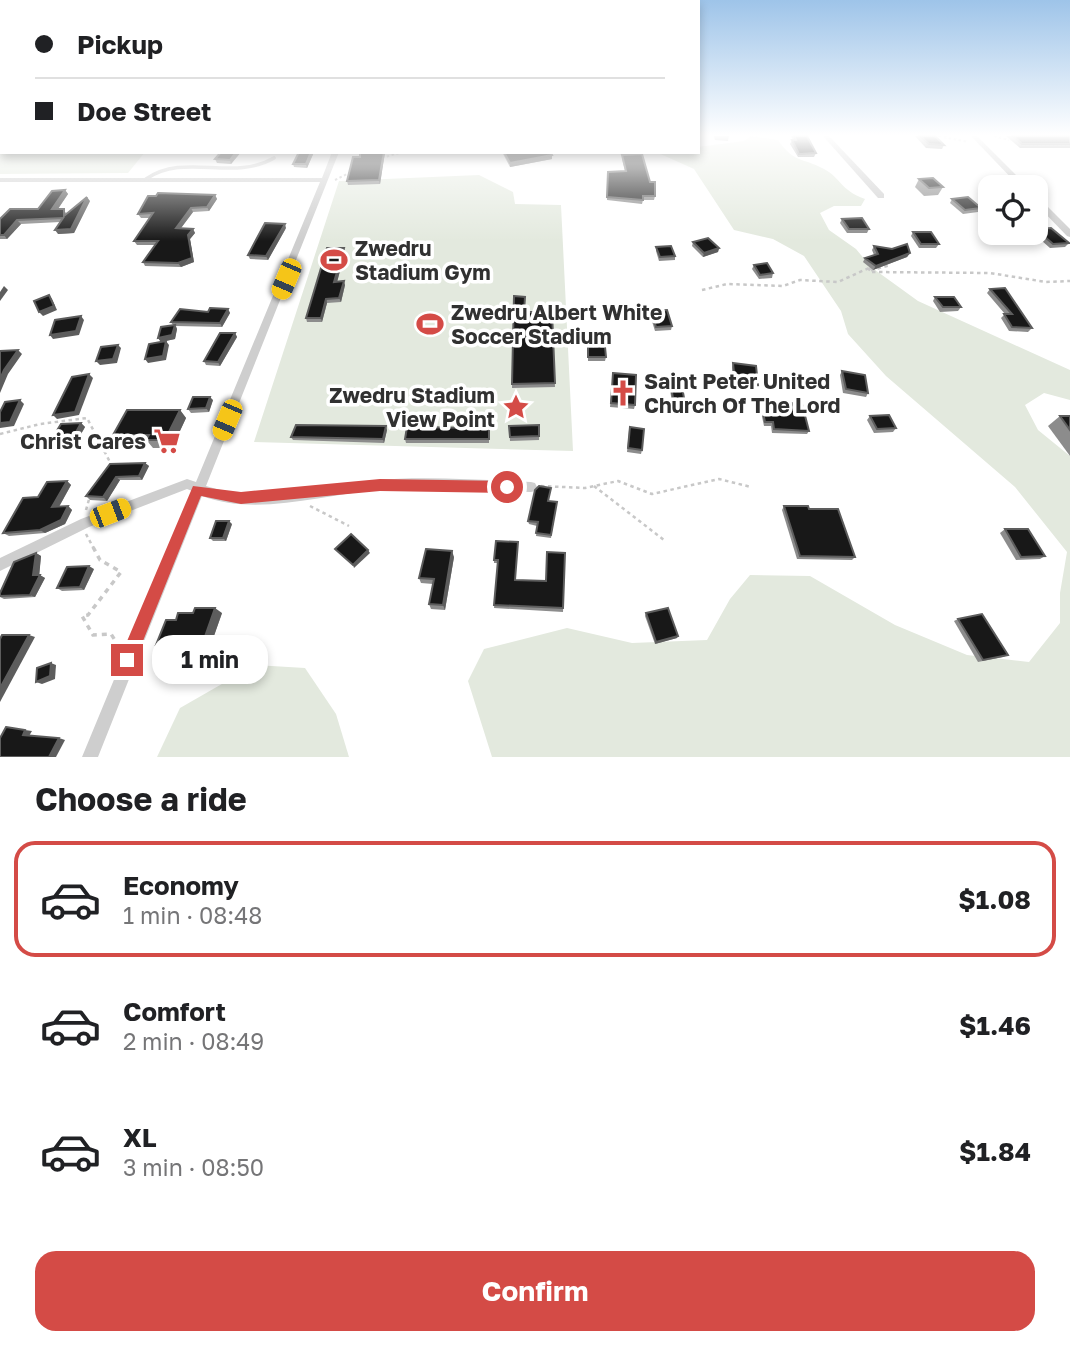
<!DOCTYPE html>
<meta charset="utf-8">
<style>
body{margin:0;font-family:"Golos Text",sans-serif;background:#f6f6f6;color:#202124;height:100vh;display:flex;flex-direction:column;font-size:26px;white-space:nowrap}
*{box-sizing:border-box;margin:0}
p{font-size:23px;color:#757577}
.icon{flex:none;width:38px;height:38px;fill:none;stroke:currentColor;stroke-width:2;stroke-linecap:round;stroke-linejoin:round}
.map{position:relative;height:757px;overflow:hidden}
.side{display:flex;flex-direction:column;background:#fff;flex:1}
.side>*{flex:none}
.hud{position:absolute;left:0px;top:0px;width:700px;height:154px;box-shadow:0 4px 10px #0003;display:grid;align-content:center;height:154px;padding:0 35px;background:#fff}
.controls{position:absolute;left:978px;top:175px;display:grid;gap:14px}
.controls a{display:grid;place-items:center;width:70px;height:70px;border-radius:14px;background:#fff;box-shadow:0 4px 10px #0003;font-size:35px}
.end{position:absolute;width:32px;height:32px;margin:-16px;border:9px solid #d44b46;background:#fff;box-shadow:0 0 0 4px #fff}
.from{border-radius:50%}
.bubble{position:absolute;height:49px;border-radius:21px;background:#fff;box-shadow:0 4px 10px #0003;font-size:23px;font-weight:700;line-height:49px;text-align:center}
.car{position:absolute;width:21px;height:42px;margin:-21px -10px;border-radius:9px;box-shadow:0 0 5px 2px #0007;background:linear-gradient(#f5c518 24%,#345 0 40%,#f5c518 0 76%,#345 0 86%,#f5c518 0)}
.hud b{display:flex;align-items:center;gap:24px;height:66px;font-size:26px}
.hud b+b{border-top:2px solid #e0e0e0}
.hud i{width:18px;height:18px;background:#202124}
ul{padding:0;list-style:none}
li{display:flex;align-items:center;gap:21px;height:116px;margin:0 14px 10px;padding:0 21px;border:4px solid transparent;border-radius:21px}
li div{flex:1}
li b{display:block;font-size:26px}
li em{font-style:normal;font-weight:700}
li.active{border-color:#d44b46}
li>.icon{width:63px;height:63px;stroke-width:1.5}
h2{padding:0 35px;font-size:32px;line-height:84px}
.button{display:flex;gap:14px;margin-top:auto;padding:14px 35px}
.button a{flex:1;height:80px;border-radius:21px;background:#d44b46;color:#fff;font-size:28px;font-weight:700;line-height:80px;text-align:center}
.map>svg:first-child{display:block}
.green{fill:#e3e9de}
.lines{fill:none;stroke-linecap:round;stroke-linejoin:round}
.path-far2{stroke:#c8c8c8;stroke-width:2;stroke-dasharray:2.5 2.5;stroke-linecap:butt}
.path-far1{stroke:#c8c8c8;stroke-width:2.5;stroke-dasharray:3.5 3.5;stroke-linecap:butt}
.path{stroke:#c8c8c8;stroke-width:3.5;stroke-dasharray:5 5;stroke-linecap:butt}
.service{stroke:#cecece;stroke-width:3.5}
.minor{fill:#cecece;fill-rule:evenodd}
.wall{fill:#8c8c8c}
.shaded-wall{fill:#5d5d5d}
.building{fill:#181818;stroke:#5d5d5d;stroke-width:2}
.route{fill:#d44b46}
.labels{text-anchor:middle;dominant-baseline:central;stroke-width:7;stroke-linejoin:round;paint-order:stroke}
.poi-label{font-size:21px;font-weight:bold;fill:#313131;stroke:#fff;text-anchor:start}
</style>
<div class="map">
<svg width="1070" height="757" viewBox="0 0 1070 757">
<rect width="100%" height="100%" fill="#fff"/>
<!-- green -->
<g class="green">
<path d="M0,136L2,152H145L128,173L0,174Z"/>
<path d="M751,136L778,140C795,164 802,157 824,169C841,178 840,190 865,199L861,206H834L820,213L829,230L856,249L871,267L918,301L1070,370V400L1044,393L1025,405L1038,430L1070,456V757H492L468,681L484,649L567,628L632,643L707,640L730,599L750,575L810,576L895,625L967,655L1029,662L1060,623V593L1067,552L1015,487L886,376L848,334L841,311L804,256L773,239L734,230L694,169L656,152H698V147L744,141Z"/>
<path d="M479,175L513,192L515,204L561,205L573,451L254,442L339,181Z"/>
<path d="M255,665L305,668L336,714L349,757H157L180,708Z"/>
</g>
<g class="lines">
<!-- path-far2 -->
<g class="path-far2">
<path d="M939,136L968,142"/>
<path d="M994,136L1009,140"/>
<path d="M382,158L402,152"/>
<path d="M335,180L351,172"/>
</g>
<!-- path-far1 -->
<g class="path-far1">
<path d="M872,272L990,273L1046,282L1070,281"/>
<path d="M702,290L727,284L783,286L800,280L838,282L871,267L868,271L891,265"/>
<path d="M0,434L40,424L87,418L111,464"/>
<path d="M541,486L585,488L618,481L652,494L719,479L751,487"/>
<path d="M594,486L664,540"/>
<path d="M310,506L349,526"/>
<path d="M86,510L90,496"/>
<path d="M86,534L94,549"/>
</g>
<!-- path -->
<path class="path" d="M93,547L100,560L121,572L88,615L82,616L93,635L111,634L120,648"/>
<!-- service -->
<path class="service" d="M146,179C185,152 233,182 274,158"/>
<!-- minor -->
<g class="minor">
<path d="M823,136H829L884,194V198H878Z"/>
<path d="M971,136H977L1028,187H1020Z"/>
<path d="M332,152H339L206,486C260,504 321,484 376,480C427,476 480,480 531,482L535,483L537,487L535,491L531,492C481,491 430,488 379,490C322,494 258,517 202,496L98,757H82L192,491L187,489L89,527L0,571V558L81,519L187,479L196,482L320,182H0V178H322Z"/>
<path d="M1036,198H1039L1070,229V237L1067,236L1036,204Z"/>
</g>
</g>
<!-- wall -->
<g class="wall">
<path d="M714,136H729L728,141L715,140Z"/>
<path d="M791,136H807L816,153L814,157H798L790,144L792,140H793Z"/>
<path d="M915,136H935L944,145L942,149L926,148Z"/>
<path d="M1006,136H1070V148H1020Z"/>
<path d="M241,152L231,164L217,163L215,159Z"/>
<path d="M314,152L307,168L294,167L293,164Z"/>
<path d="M385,152L380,184L348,185L347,181L360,157Z"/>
<path d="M502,152H550L552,155V159L510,167Z"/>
<path d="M622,155L655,196L654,200H643L642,204L607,200L608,172L625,171L622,159Z"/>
<path d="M919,179L943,187L938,195L924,196L915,187Z"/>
<path d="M65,190L68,194L58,209L67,213V214L90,201L74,233L58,234L60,222L21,224L7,239H0V219L38,209Z"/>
<path d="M215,195L217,199L209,211L193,212L181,228L193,229L195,233L190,239L194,262L181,267L145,266L143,262L155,245H137L134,241L150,218H141L138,214Z"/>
<path d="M952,199L981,208L978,212L963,214L950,203Z"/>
<path d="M842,219L869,229L867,233H847L840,223Z"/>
<path d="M286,228L268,260L250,259L248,255Z"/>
<path d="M1036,229L1069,243L1065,247L1050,248L1033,233H1036Z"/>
<path d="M913,232L939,244L936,248H919L911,236Z"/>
<path d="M693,242L719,248L718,252L703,257L692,246Z"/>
<path d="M874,246L892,249L910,253L907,257L873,270L863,262L865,258L874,255L872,250Z"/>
<path d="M656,247L675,256V260L659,261L656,251Z"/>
<path d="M345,252L337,282L345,285L341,302L327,303L322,322H307L306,318Z"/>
<path d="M754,265L773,273L772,278L759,279L752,269Z"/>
<path d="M990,289L1032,328L1028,332L1009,331L1001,318L1005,314L987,293Z"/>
<path d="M514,296L524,312H552L555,387L512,388Z"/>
<path d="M935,297L961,307L958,311L940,312L933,301Z"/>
<path d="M228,309L230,313L222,327L176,326L177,329L175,339L161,342L158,338L173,325L171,322L208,312Z"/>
<path d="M651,311L672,326L671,330L655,331L650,315Z"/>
<path d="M235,333L237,337L220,366L206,365L204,361Z"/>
<path d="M588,347L606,357L605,361H588Z"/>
<path d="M733,363L758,385L756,389L733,386L732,367Z"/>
<path d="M842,371L868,393L866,397L843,393L840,375Z"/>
<path d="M613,373L635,405L634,409L610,407Z"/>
<path d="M671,387L684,398L683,402H672L670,390Z"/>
<path d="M213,400L209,412L191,413L188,409Z"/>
<path d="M766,402L809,431L807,434L772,433L771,426H764L761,412L762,408H765L764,405Z"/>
<path d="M180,410L186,418L172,448H153L148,442H121L113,435Z"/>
<path d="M870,416L896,428L893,432L874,433L867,420Z"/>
<path d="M1060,416H1070V456L1048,426Z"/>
<path d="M81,423L85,427L73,448L52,449L48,445Z"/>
<path d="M539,425V440L510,441L509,426Z"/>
<path d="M489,428V443H406L405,439Z"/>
<path d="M387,430L384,443L293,440L291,437Z"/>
<path d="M629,430L642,450L641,454L627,452Z"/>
<path d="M145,463L149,466L142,480H120L107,501L90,500L86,496L110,464Z"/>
<path d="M67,481L71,485L59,507L68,506L72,510L65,524L45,533L9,536L3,533L38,497Z"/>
<path d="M549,501L557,502L551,538L536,536L537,526L529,524L528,521Z"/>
<path d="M784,506L809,509L855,557L852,560L797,559L782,510Z"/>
<path d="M232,524L226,541H213L210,538Z"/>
<path d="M1005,529L1045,556L1040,559L1016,560L1000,533Z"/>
<path d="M518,542L515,580L546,581L565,553L563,612L494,608L498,563H494V560Z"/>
<path d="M36,553L41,556L39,575L45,578L35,597L4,599L0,597V593Z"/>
<path d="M454,557L445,610L431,609L429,604L433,584L421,583L419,578Z"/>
<path d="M94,569L84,590L62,591L57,588Z"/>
<path d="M222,613L209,650H165L156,645L176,620Z"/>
<path d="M646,613L677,638L655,644L645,616Z"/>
<path d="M958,619L1008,655L1003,657L978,662L954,621Z"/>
</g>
<!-- shaded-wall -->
<g class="shaded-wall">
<path d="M236,152H241L231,164L230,160Z"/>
<path d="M311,152H314L307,168L306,164Z"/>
<path d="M384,152H385L380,184L379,180Z"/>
<path d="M552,155V159L510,167V163Z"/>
<path d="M65,190L68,194L55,213L52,209Z"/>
<path d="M215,195L217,199L209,211L207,207Z"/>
<path d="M87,197L90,201L74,233L58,234L55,230Z"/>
<path d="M191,208L193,212L178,232L176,228Z"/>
<path d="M17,220L21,224L7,239L4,235Z"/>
<path d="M285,224L286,228L268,260L266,256Z"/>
<path d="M193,229L195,233L190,239L194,262L181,267L178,263L188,235Z"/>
<path d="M344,248L345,252L336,286L334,282Z"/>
<path d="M719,248L718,252L703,257L704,253Z"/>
<path d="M910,253L907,257L873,270L876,266Z"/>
<path d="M344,281L345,285L341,302L339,298Z"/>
<path d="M4,286L8,290L0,301V292Z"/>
<path d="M49,295L52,299L57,310L43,316L39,312Z"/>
<path d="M326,299L327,303L322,322L321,318Z"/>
<path d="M228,309L230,313L222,327L220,323Z"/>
<path d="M81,316L84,320L79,335L53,339L50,335Z"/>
<path d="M175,325L177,329L175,339L161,342L158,338Z"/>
<path d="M235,333L237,337L220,366L218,362Z"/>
<path d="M166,341L169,345L166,360L148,363L145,359Z"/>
<path d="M118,345L121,348L117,363L100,365L96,361Z"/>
<path d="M18,350L22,354L8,374L0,393V379L4,370Z"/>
<path d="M89,374L93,378L79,415L57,419L53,415Z"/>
<path d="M210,397L213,400L209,412L206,408Z"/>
<path d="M20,400L24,404L14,426L0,428V423Z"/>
<path d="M180,410L186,418L172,448L165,440Z"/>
<path d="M81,423L85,427L73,448L69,445Z"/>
<path d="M386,426L387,430L384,443L383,439Z"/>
<path d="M145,463L149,466L142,480L139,476Z"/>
<path d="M116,477L120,480L107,501L103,497Z"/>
<path d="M67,481L71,485L57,510L52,507Z"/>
<path d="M68,506L72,510L65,524L45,533L40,530Z"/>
<path d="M229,521L232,524L226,541L223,538Z"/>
<path d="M368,550L370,553L354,568L353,565Z"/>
<path d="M452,551L454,557L445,610L443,605Z"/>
<path d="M36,553L41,556L39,578L40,575L45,578L35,597L30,595Z"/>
<path d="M89,566L94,569L84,590L80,587Z"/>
<path d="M215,608L222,613L209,650L202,645Z"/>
<path d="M29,635L35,637L0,702V688Z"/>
<path d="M678,636L677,638L655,644L656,642Z"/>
<path d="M51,663L56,665L55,679L42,684L36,682Z"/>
<path d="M25,730L32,731L29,736L23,735Z"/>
<path d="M59,738L65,740L56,757H49Z"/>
</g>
<!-- building -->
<g class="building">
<path d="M794,136H807L816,153L799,154L792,140H796Z"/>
<path d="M920,136H935L944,145L929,144Z"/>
<path d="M1013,136H1070V144H1022Z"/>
<path d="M221,152H236L230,160L215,159Z"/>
<path d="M299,152H311L306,164H293Z"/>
<path d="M360,152H384L379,180L347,181L353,157H360Z"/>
<path d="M504,152H550L552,155L510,163Z"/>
<path d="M642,154L650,182H655V196H643V200L607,197L608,172L626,171L622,155Z"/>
<path d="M933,178L943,187L929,188L919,179Z"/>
<path d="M65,190L52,209H64V216L87,197L71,229L55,230L63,218L17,220L4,235H0V219L10,209H38L52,191Z"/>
<path d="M158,193L215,195L207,207L191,208L176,228L193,229L188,235L192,258L178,263L143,262L158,241H134L153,213L138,214L148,196H156Z"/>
<path d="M968,197L981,208L965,210L952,199Z"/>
<path d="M862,218L869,229H849L842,219Z"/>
<path d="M265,223L285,224L266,256L248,255Z"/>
<path d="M1051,228L1069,243L1053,244L1036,229Z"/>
<path d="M913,232H931L939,244H921Z"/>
<path d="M708,238L719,248L704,253L693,242Z"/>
<path d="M907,244L910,253L876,266L865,258L878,254L874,246L892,249Z"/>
<path d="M671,246L675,256L660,257L656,247Z"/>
<path d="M327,248H344L334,282L344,281L339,298L326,299L321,318H306Z"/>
<path d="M767,263L773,273L760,275L754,265Z"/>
<path d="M1005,288L1032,328L1012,327L1004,314H1012L990,289Z"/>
<path d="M49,295L54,306L39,312L34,301Z"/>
<path d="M514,296L525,297L524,312H552L555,383L512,384Z"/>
<path d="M935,297H954L961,307H943Z"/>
<path d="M210,308L228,309L220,323L171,322L180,309L208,312Z"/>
<path d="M667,310L672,326L656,327L651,311Z"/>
<path d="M81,316L76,331L50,335L55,320Z"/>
<path d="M175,325L172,335L158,338L161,327Z"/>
<path d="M220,333H235L218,362L204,361Z"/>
<path d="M166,341L163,356L145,359L149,344Z"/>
<path d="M118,345L113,359L96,361L101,347Z"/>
<path d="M588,347H605L606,357H588Z"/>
<path d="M18,350L4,370L0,379V351Z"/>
<path d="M733,363L756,366L758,385L735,382Z"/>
<path d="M842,371L865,375L868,393L846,389Z"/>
<path d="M613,373L636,375L635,405L611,403Z"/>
<path d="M89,374L75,412L53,415L72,377Z"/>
<path d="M671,387H682L684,398H673Z"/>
<path d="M193,397H210L206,408L188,409Z"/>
<path d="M20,400L10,422L0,423V412L5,402Z"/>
<path d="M766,402L802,404L809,431L774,429L773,422H765L762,408H768Z"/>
<path d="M127,410H180L165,440H146L149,435H113Z"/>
<path d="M889,415L896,428L877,429L870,416Z"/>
<path d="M1060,416H1070V430Z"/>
<path d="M81,423L69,445H48L61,424Z"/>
<path d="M296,425L386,426L383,439L291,437Z"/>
<path d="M539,425V436L510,437L509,426Z"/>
<path d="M407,427L489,428V439H405Z"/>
<path d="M630,427L644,429L642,450L628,448Z"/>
<path d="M145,463L139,476L116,477L103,497L86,496L110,464Z"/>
<path d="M67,481L52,507L68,506L61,520L40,530L3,533L23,498L38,497L47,482Z"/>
<path d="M539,486L551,488L548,501L557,502L551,535L536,533L538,522L528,521L535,490Z"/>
<path d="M784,506H808L809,509H838L855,557L800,556Z"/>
<path d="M216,521H229L223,538H210Z"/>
<path d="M1005,529H1028L1045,556L1021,557Z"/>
<path d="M351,534L368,550L353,565L335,549Z"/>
<path d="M496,541L518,542L515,580L546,581L547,552L565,553L563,608L494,605L498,560H494Z"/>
<path d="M426,549L452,551L443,605L429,604L434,579L419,578Z"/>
<path d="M36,553L33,575H40L30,595L0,596V593L14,562Z"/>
<path d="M89,566L80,587L57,588L67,567Z"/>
<path d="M195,608H215L202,645H156L166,620H176L178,613H193Z"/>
<path d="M668,608L678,636L656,642L646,613Z"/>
<path d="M982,614L1008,655L983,660L958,619Z"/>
<path d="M2,635H29L0,688V639Z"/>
<path d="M51,663L50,676L36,682L37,668Z"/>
<path d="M6,727L25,730L23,735L59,738L49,757H0V738Z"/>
</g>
<!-- sky -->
<linearGradient id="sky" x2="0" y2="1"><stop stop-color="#9ec4e9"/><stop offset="0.56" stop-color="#fff"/><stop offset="1" stop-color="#fff" stop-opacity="0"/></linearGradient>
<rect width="1070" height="241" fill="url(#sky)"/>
<!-- route -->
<path class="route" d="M380,479L507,481L513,487L507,493L380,491L241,504L201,496L133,666H122L119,660L193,486L241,492Z"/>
<!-- icons -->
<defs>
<g id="stadium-bare" transform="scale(2.1)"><path d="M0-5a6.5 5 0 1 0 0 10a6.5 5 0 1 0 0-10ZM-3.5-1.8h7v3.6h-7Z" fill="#d44b46" stroke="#fff" stroke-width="2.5" paint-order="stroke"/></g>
<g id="church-bare" transform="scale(2.1)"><path d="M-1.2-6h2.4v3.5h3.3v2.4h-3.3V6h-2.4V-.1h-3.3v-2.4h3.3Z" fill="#d44b46" stroke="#fff" stroke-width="2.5" paint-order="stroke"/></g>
<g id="sight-bare" transform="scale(2.1)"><path d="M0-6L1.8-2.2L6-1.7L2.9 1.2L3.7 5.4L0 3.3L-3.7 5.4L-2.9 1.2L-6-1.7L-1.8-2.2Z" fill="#d44b46" stroke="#fff" stroke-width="2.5" paint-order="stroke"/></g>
<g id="supermarket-bare" transform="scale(2.1)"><path d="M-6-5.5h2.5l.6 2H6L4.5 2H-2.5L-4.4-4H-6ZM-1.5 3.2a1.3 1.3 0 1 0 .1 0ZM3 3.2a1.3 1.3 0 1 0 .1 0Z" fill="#d44b46" stroke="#fff" stroke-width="2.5" paint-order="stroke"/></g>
</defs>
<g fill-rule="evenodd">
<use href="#stadium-bare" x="334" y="260"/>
<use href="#stadium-bare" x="430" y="324"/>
<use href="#church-bare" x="623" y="393"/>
<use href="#sight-bare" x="516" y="407"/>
<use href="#supermarket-bare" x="167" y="441"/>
</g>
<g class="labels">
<!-- poi labels -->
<g class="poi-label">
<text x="355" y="248">Zwedru<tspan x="355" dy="24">Stadium Gym</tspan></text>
<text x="451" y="312">Zwedru Albert White<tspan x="451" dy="24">Soccer Stadium</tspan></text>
<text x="644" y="381">Saint Peter United<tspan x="644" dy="24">Church Of The Lord</tspan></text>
<text x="495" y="395" text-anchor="end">Zwedru Stadium<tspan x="495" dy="24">View Point</tspan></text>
<text x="146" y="441" text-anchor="end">Christ Cares</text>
</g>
</g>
</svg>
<div class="controls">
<a><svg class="icon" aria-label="locate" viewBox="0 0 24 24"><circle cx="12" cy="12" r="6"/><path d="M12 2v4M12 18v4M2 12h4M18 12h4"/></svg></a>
</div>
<i class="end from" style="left:507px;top:487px"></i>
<i class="end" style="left:127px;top:660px"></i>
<div class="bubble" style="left:152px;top:635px;width:116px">1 min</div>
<i class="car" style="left:286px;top:279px;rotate:203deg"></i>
<i class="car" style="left:227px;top:420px;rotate:203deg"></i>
<i class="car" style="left:110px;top:513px;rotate:69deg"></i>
<div class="hud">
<b><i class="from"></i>Pickup</b>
<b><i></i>Doe Street</b>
</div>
</div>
<section class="side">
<h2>Choose a ride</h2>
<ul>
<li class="active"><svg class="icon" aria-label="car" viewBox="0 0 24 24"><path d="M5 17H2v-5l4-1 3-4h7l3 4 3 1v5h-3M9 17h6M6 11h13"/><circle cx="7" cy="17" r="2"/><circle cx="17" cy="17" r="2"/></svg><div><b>Economy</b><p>1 min · 08:48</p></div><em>$1.08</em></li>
<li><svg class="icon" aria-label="car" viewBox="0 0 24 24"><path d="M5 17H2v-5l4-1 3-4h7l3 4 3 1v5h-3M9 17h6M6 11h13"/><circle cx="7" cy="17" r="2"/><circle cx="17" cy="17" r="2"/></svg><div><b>Comfort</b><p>2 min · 08:49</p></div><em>$1.46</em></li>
<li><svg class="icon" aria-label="car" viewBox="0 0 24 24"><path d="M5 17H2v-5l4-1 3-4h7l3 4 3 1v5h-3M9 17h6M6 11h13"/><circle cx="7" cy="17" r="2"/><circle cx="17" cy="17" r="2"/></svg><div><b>XL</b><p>3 min · 08:50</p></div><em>$1.84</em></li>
</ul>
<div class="button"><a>Confirm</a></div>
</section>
